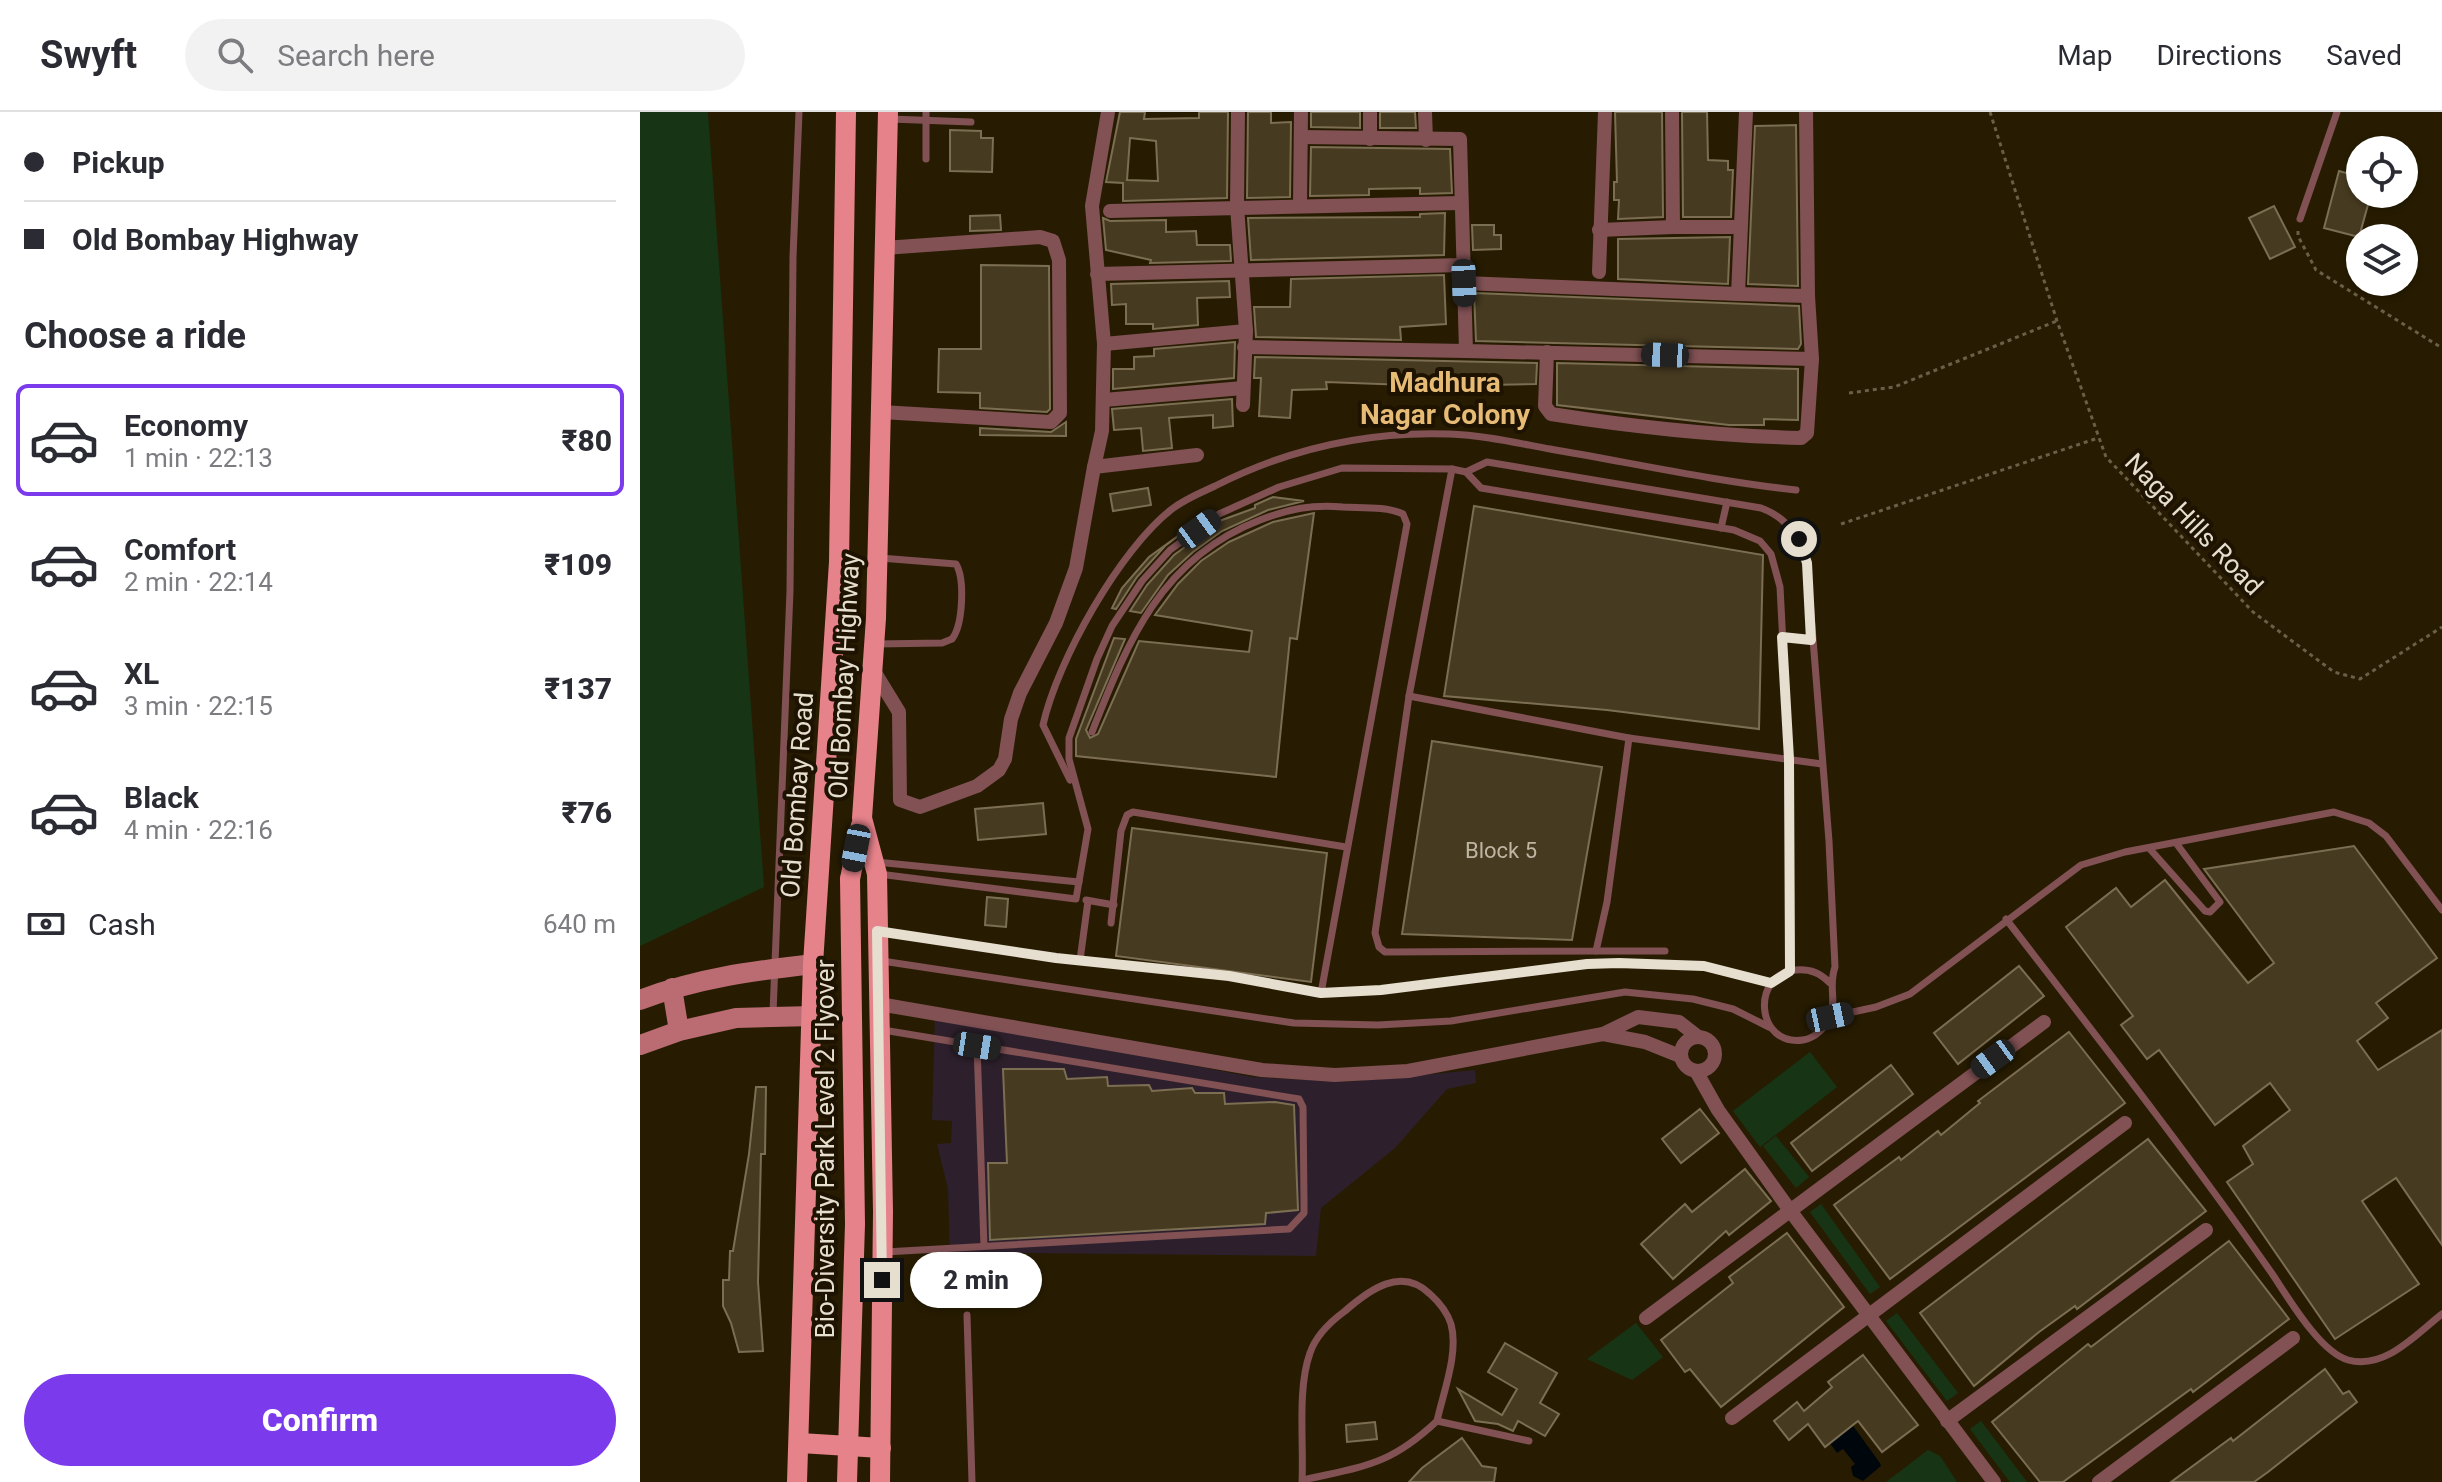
<!DOCTYPE html>
<meta charset="utf-8">
<style>
body{margin:0;font-family:Roboto,sans-serif;background:#f2f2f3;color:#2b2b33;height:100vh;display:flex;flex-direction:column;font-size:30px;white-space:nowrap}
*{box-sizing:border-box;margin:0}
p{font-size:26px;color:#7c7c81}
.icon{flex:none;width:44px;height:44px;fill:none;stroke:currentColor;stroke-width:2;stroke-linecap:round;stroke-linejoin:round}
.map{position:relative;flex:1;overflow:hidden}
.details{display:flex;flex-direction:column;background:#fff;width:640px}
.details>*{flex:none}
.hud{display:grid;align-content:center;height:176px;padding:0 24px;background:#fff}
.fabs{position:absolute;left:1706px;top:24px;display:grid;gap:16px}
.fabs a{display:grid;place-items:center;width:72px;height:72px;border-radius:50%;background:#fff;box-shadow:0 2px 6px #0004;font-size:40px}
.end{position:absolute;width:36px;height:36px;margin:-18px;border:10px solid #e6decf;background:#111;box-shadow:0 0 0 4px #111}
.from{border-radius:50%}
.bubble{position:absolute;height:56px;border-radius:28px;background:#fff;box-shadow:0 2px 6px #0004;font-size:26px;font-weight:800;line-height:56px;text-align:center}
.car{position:absolute;width:24px;height:48px;margin:-24px -12px;border-radius:10px;box-shadow:0 0 6px 2px #0007;background:linear-gradient(#222 24%,#8ab4d8 0 40%,#222 0 76%,#8ab4d8 0 86%,#222 0)}
.hud b{display:flex;align-items:center;gap:28px;height:76px;font-size:30px}
.hud b+b{border-top:2px solid #e1e1e2}
.hud i{width:20px;height:20px;background:#2b2b33}
ul{padding:0;list-style:none}
li{display:flex;align-items:center;gap:24px;height:112px;margin:0 16px 12px;padding:0 8px;border:4px solid transparent;border-radius:12px}
li div{flex:1}
li b{display:block;font-size:30px}
li em{font-style:normal;font-weight:800}
li.active{border-color:#7c3aed}
li>.icon{width:72px;height:72px;stroke-width:1.5}
h2{padding:0 24px;font-size:36px;line-height:96px}
.pay{display:flex;align-items:center;gap:20px;height:88px;padding:0 24px;font-size:30px}
.pay p{margin-inline-start:auto}
.button{display:flex;gap:16px;margin-top:auto;padding:16px 24px}
.button a{flex:1;height:92px;border-radius:48px;background:#7c3aed;color:#fff;font-size:32px;font-weight:800;line-height:92px;text-align:center}
header{display:flex;align-items:center;gap:48px;box-sizing:border-box;height:112px;padding:0 40px;background:#fff;border-bottom:2px solid #e1e1e2}
header strong{font-size:38px}
nav{display:flex;gap:44px;margin-inline-start:auto;font-size:28px}
.search{width:560px;height:72px;background:#f2f2f3;display:flex;align-items:center;gap:20px;box-sizing:border-box;padding:0 28px;border-radius:44px;color:#7c7c81;font-size:30px}
main{display:flex;flex:1;min-height:0}
.map>svg:first-child{display:block}
.commercial{fill:#2d202c}
.green{fill:#173515}
.water{fill:#00070c}
.building{fill:#463a20;stroke:#7c6e52;stroke-width:2;fill-rule:evenodd}
.lines{fill:none;stroke-linecap:round;stroke-linejoin:round}
.path{stroke:#6a604a;stroke-width:3;stroke-dasharray:4 4;stroke-linecap:butt}
.lane{stroke:#815154;stroke-width:7}
.street{stroke:#815154;stroke-width:14}
.secondary{stroke:#ba6c72;stroke-width:20}
.primary{stroke:#e6828a;stroke-width:20}
.primary-bridge{stroke:#e6828a;stroke-width:20}
.route{stroke:#e6decf;stroke-width:10}
.labels{text-anchor:middle;dominant-baseline:central;stroke-width:8;stroke-linejoin:round;paint-order:stroke}
.number-label{font-size:22px;fill:#beb5a3}
.street-label{font-size:26px;fill:#e6decf;stroke:#1e1200}
.neighbourhood-label{font-size:28px;font-weight:bold;fill:#e5bb75;stroke:#1e1200}
</style>
<header>
<strong>Swyft</strong>
<div class="search"><svg class="icon" aria-label="search" viewBox="0 0 24 24"><circle cx="10" cy="10" r="6"/><path d="M15 15l6 6"/></svg>Search here</div>
<nav><a>Map</a><a>Directions</a><a>Saved</a></nav>
</header>
<main>
<section class="details">
<div class="hud">
<b><i class="from"></i>Pickup</b>
<b><i></i>Old Bombay Highway</b>
</div>
<h2>Choose a ride</h2>
<ul>
<li class="active"><svg class="icon" aria-label="car" viewBox="0 0 24 24"><path d="M5 17H2v-5l4-1 3-4h7l3 4 3 1v5h-3M9 17h6M6 11h13"/><circle cx="7" cy="17" r="2"/><circle cx="17" cy="17" r="2"/></svg><div><b>Economy</b><p>1 min · 22:13</p></div><em>₹80</em></li>
<li><svg class="icon" aria-label="car" viewBox="0 0 24 24"><path d="M5 17H2v-5l4-1 3-4h7l3 4 3 1v5h-3M9 17h6M6 11h13"/><circle cx="7" cy="17" r="2"/><circle cx="17" cy="17" r="2"/></svg><div><b>Comfort</b><p>2 min · 22:14</p></div><em>₹109</em></li>
<li><svg class="icon" aria-label="car" viewBox="0 0 24 24"><path d="M5 17H2v-5l4-1 3-4h7l3 4 3 1v5h-3M9 17h6M6 11h13"/><circle cx="7" cy="17" r="2"/><circle cx="17" cy="17" r="2"/></svg><div><b>XL</b><p>3 min · 22:15</p></div><em>₹137</em></li>
<li><svg class="icon" aria-label="car" viewBox="0 0 24 24"><path d="M5 17H2v-5l4-1 3-4h7l3 4 3 1v5h-3M9 17h6M6 11h13"/><circle cx="7" cy="17" r="2"/><circle cx="17" cy="17" r="2"/></svg><div><b>Black</b><p>4 min · 22:16</p></div><em>₹76</em></li>
</ul>
<div class="pay"><svg class="icon" aria-label="cash" viewBox="0 0 24 24"><path d="M3 7h18v10H3z"/><circle cx="12" cy="12" r="2"/></svg>Cash<p>640 m</p></div>
<div class="button"><a>Confirm</a></div>
</section>
<div class="map">
<svg width="1802" height="1370" viewBox="0 0 1802 1370">
<rect width="100%" height="100%" fill="#271c02"/>
<!-- commercial -->
<path class="commercial" d="M295,904L612,965L705,970L835,958L836,971L807,977L755,1036L681,1096L676,1144L386,1141L310,1144L308,1077L297,1032L311,1031L312,1009L292,1008Z"/>
<!-- green -->
<g class="green">
<path d="M0,0H68L124,775L0,834Z"/>
<path d="M1170,940L1197,975L1120,1035L1093,999Z"/>
<path d="M1136,1024L1169,1065L1156,1076L1123,1034Z"/>
<path d="M1181,1092L1240,1175L1230,1182L1170,1100Z"/>
<path d="M1257,1201L1318,1281L1307,1289L1246,1209Z"/>
<path d="M996,1211L1023,1245L992,1268L947,1247Z"/>
<path d="M1341,1309L1387,1370H1370L1330,1317Z"/>
<path d="M1288,1338L1300,1344L1317,1370H1246Z"/>
</g>
<!-- water -->
<path class="water" d="M1206,1304L1240,1351L1241,1354L1223,1369L1213,1364L1211,1355L1215,1352L1203,1337L1197,1341L1190,1331Z"/>
<!-- building -->
<g class="building">
<path d="M480,0H505L504,7L559,6V0H588L587,86L483,89V71L466,70ZM490,26L516,29L518,69L487,68Z"/>
<path d="M608,0H631V11L651,10L650,85L607,86Z"/>
<path d="M671,0H720V16L671,15Z"/>
<path d="M740,0H775L776,16H740Z"/>
<path d="M975,0H1022L1023,105L978,107L979,88H974V70H977Z"/>
<path d="M1042,0H1067L1068,48L1088,49V58H1093L1091,105H1043Z"/>
<path d="M1156,13L1158,174L1108,172L1115,14Z"/>
<path d="M310,18L341,19V26H353L352,60L310,59Z"/>
<path d="M671,35L810,37L812,81L780,82V76L729,77V83L670,84Z"/>
<path d="M1699,59L1720,65V82H1731L1719,125L1684,116Z"/>
<path d="M1634,94L1655,135L1630,147L1609,106Z"/>
<path d="M805,101L804,143L611,148L608,106L780,105V102Z"/>
<path d="M360,103L361,118L330,119V104Z"/>
<path d="M463,106L470,109L526,108V120L556,119L557,133H590L591,149L510,151L511,148L466,138Z"/>
<path d="M832,113H854V123H861V137L833,138Z"/>
<path d="M1090,125L1088,172L978,167V127Z"/>
<path d="M341,153L409,154L410,297L407,300L340,296V281L298,280L299,237H341Z"/>
<path d="M804,163L806,212L760,215L761,228L616,225L614,195H650L651,167Z"/>
<path d="M589,169L590,185L557,186L558,213L513,217V212H486V192L472,193L471,172Z"/>
<path d="M834,181L1159,194L1161,232L1158,237L836,229Z"/>
<path d="M595,230L594,266L473,277V257H494V245L514,244V237Z"/>
<path d="M615,245L897,251L896,272L794,274L686,270L687,277L652,278L650,306L619,304L621,266H614Z"/>
<path d="M917,251L1158,257V308L1124,307V313H1089L917,293Z"/>
<path d="M592,287L593,314L573,316V303L529,306L532,336L503,339L501,316L474,318L472,297Z"/>
<path d="M426,310V324L340,323V316L411,320Z"/>
<path d="M508,376L511,393L473,399L470,382Z"/>
<path d="M633,385L664,389L628,398L582,419L553,440L528,463L501,501L490,499L507,473L534,443L582,408L615,396V393Z"/>
<path d="M834,394L1123,443L1119,617L967,598L804,584Z"/>
<path d="M674,401L657,527L650,526L636,665L436,644V627L474,526L485,527L446,618L450,626L458,622L499,529L609,540L612,519L515,503L538,472L561,449L589,430L633,410Z"/>
<path d="M542,421L525,434L497,465L476,497L472,496L482,476L509,445Z"/>
<path d="M792,629L962,655L932,828L762,822Z"/>
<path d="M403,691L406,722L338,728L335,697Z"/>
<path d="M492,716L687,741L671,870L476,844Z"/>
<path d="M1714,734L1797,846L1736,891L1748,906L1717,929L1738,958L1802,918V1133L1756,1066L1722,1089L1779,1172L1695,1227L1587,1070L1613,1052L1603,1034L1650,998L1630,971L1575,1013L1519,938L1507,947L1481,913L1493,904L1426,815L1476,776L1491,795L1525,768L1608,871L1634,851L1564,757Z"/>
<path d="M347,785L368,787L366,815L345,813Z"/>
<path d="M1379,854L1404,884L1318,952L1294,921Z"/>
<path d="M1429,920L1485,991L1250,1167L1194,1093L1259,1045L1261,1048L1298,1019L1301,1023L1340,991L1338,989Z"/>
<path d="M1251,953L1273,982L1172,1059L1151,1031Z"/>
<path d="M363,957H424L427,967L467,965L468,974L509,973L512,979L552,976L555,981H584L585,992L635,990L654,993L658,1098L626,1101L625,1112L350,1128L348,1051H367Z"/>
<path d="M116,975H126L125,1042H121L118,1170L123,1239L99,1240L91,1211L83,1194V1168H89L90,1139H93L109,1042Z"/>
<path d="M1060,997L1079,1021L1041,1051L1022,1027Z"/>
<path d="M1508,1027L1566,1099L1437,1197L1435,1194L1399,1220L1334,1274L1280,1201Z"/>
<path d="M1105,1057L1131,1089L1089,1123L1086,1119L1033,1167L1001,1132L1045,1092L1052,1100Z"/>
<path d="M1147,1121L1204,1195L1081,1295L1050,1257L1045,1260L1021,1228L1093,1171L1089,1165Z"/>
<path d="M1589,1129L1649,1207L1553,1280L1551,1277L1423,1370H1400L1352,1310L1448,1232L1451,1235Z"/>
<path d="M865,1231L917,1261L900,1291L919,1302L905,1324L878,1309L873,1319L858,1312L835,1309L818,1277L862,1303L877,1277L848,1260Z"/>
<path d="M1223,1243L1278,1313L1242,1340L1218,1309L1185,1335L1168,1312L1149,1328L1134,1309L1157,1290L1164,1299L1192,1275L1188,1270Z"/>
<path d="M1685,1257L1703,1282L1709,1279L1717,1290L1628,1360L1614,1370H1531L1591,1326L1593,1329Z"/>
<path d="M735,1310L737,1327L707,1330L706,1313Z"/>
<path d="M822,1326L842,1354L856,1356L854,1370H769L782,1356Z"/>
</g>
<g class="lines">
<!-- path -->
<g class="path">
<path d="M1350,0L1417,209L1466,345L1613,500L1694,560L1720,567L1802,515"/>
<path d="M1658,119V124L1676,158L1802,236"/>
<path d="M1209,281L1254,275L1417,209"/>
<path d="M1201,412L1458,326"/>
</g>
<!-- lane -->
<g class="lane">
<path d="M250,7L331,10"/>
<path d="M286,47V0"/>
<path d="M1660,107L1697,0"/>
<path d="M812,357L769,584L735,821L739,835L745,840L956,839L967,790L989,626"/>
<path d="M826,360L847,350L1121,396C1148,406 1158,424 1167,451L1189,729L1195,855C1188,875 1197,887 1190,904C1186,916 1175,926 1163,928C1116,935 1110,862 1156,858C1171,857 1180,861 1190,871"/>
<path d="M1081,416L1087,390"/>
<path d="M1142,525L1171,528"/>
<path d="M236,532L302,531L312,527C323,513 325,467 316,452L240,446"/>
<path d="M769,584L989,626L1182,652"/>
<path d="M452,620C488,529 521,446 620,408C649,397 672,392 703,395C721,396 746,394 763,402L767,412L681,881"/>
<path d="M430,668L403,613C417,549 480,437 532,397C545,387 560,381 575,374C648,337 726,319 809,322C843,323 877,331 910,337C992,351 1074,369 1156,378"/>
<path d="M1509,736L1565,799L1570,800L1580,790L1536,731"/>
<path d="M236,750L439,770"/>
<path d="M239,762L436,787L448,717L429,647V626L457,547L472,514L502,469L530,438L579,402L639,375L702,356L812,357L826,360L841,376L1094,418L1120,429L1131,442L1140,475L1149,647L1150,859"/>
<path d="M446,788L474,793"/>
<path d="M1366,807C1457,925 1548,1041 1633,1163C1649,1187 1680,1240 1708,1248C1745,1258 1775,1223 1802,1202"/>
<path d="M471,811L481,719L487,703L493,700L706,735"/>
<path d="M241,820L416,846L589,864L681,881L741,878L947,852L1064,854L1131,871"/>
<path d="M956,839H1025"/>
<path d="M440,848L448,789"/>
<path d="M242,849L654,911L738,913L811,909L985,880L1053,887L1093,897L1129,915"/>
<path d="M133,901L150,479L153,145L159,0"/>
<path d="M1190,905L1236,895L1270,882L1441,753L1485,740L1694,700L1729,711L1746,724L1802,798"/>
<path d="M243,918L659,987L663,995L664,1088V1101L649,1117L245,1140"/>
<path d="M337,934L344,1134"/>
<path d="M327,1203L332,1370"/>
<path d="M663,1368C724,1354 749,1354 797,1309L889,1329"/>
<path d="M662,1370C664,1331 657,1277 670,1241C676,1223 690,1210 705,1199C729,1178 761,1154 790,1182C799,1190 807,1200 811,1212C819,1241 803,1281 797,1309"/>
</g>
<!-- street -->
<g class="street">
<path d="M468,0L452,94L464,232L462,319L454,355L557,343"/>
<path d="M598,0L597,94L606,219L603,293"/>
<path d="M785,0L786,28"/>
<path d="M1032,0L1033,115H1100"/>
<path d="M1106,0L1098,182L1168,184"/>
<path d="M661,25L820,27L826,239L1172,247"/>
<path d="M730,27V0"/>
<path d="M660,93L661,0"/>
<path d="M470,99L820,91"/>
<path d="M959,118L1033,115"/>
<path d="M959,160L965,0"/>
<path d="M457,162L823,153"/>
<path d="M824,171L1098,182"/>
<path d="M464,232L606,219"/>
<path d="M604,235L826,239"/>
<path d="M907,240L905,294L911,302C994,315 1077,324 1161,326L1167,321L1172,247L1168,184L1166,0"/>
<path d="M464,288L603,276"/>
<path d="M241,300L411,310L420,301L419,148L413,129L400,125L244,136"/>
<path d="M232,556L259,600L260,688L280,695L337,674L359,658L365,647L371,607L380,581L416,511L436,456L454,355"/>
<path d="M239,892L622,958L695,963L768,959L963,922L998,905L1039,910L1057,924"/>
<path d="M963,922L1005,930L1040,944"/>
<circle cx="1058" cy="942" r="17"/>
<path d="M1056,959L1078,998L1149,1097L1354,1370"/>
<path d="M1006,1206L1404,910"/>
<path d="M1092,1306L1485,1011"/>
<path d="M1307,1309L1566,1118"/>
<path d="M1459,1370L1653,1226"/>
</g>
<!-- secondary -->
<g class="secondary">
<path d="M32,876L39,919"/>
<path d="M0,888C57,866 113,859 173,852"/>
<path d="M0,933L39,919L96,906L173,904"/>
</g>
<!-- primary -->
<g class="primary">
<path d="M210,767L221,713"/>
<path d="M160,1331L241,1336"/>
<path d="M157,1370L173,852L199,450L206,0"/>
<path d="M240,1370L243,1100L237,762L222,706L236,506L248,0"/>
</g>
<!-- primary-bridge -->
<path class="primary-bridge" d="M207,1370L215,1112L210,767"/>
</g>
<g class="lines">
<!-- route -->
<path class="route" d="M242,1168L237,819L416,846L589,864L681,881L741,878L947,852L979,851L1064,854L1131,871L1150,859L1149,647L1142,525L1171,528L1167,451L1159,427"/>
</g>
<g class="labels">
<!-- number labels -->
<g class="number-label">
<text x="861" y="738">Block 5</text>
</g>
<!-- street labels -->
<g class="street-label">
<text transform="translate(1554 412) rotate(46)">Naga Hills Road</text>
<text transform="translate(204 564) rotate(-87)">Old Bombay Highway</text>
<text transform="translate(157 683) rotate(-86)">Old Bombay Road</text>
<text transform="translate(185 1037) rotate(-90)">Bio-Diversity Park Level 2 Flyover</text>
</g>
<!-- neighbourhood labels -->
<g class="neighbourhood-label">
<text x="805" y="270">Madhura<tspan x="805" dy="32">Nagar Colony</tspan></text>
</g>
</g>
</svg>
<div class="fabs">
<a><svg class="icon" aria-label="locate" viewBox="0 0 24 24"><circle cx="12" cy="12" r="6"/><path d="M12 2v4M12 18v4M2 12h4M18 12h4"/></svg></a>
<a><svg class="icon" aria-label="layers" viewBox="0 0 24 24"><path d="M12 4l9 5-9 5-9-5zM3 14l9 5 9-5"/></svg></a>
</div>
<i class="end from" style="left:1159px;top:427px"></i>
<i class="end" style="left:242px;top:1168px"></i>
<div class="bubble" style="left:270px;top:1140px;width:132px">2 min</div>
<i class="car" style="left:824px;top:171px;rotate:178deg"></i>
<i class="car" style="left:1025px;top:243px;rotate:272deg"></i>
<i class="car" style="left:559px;top:417px;rotate:54deg"></i>
<i class="car" style="left:216px;top:736px;rotate:191deg"></i>
<i class="car" style="left:1190px;top:905px;rotate:78deg"></i>
<i class="car" style="left:337px;top:934px;rotate:99deg"></i>
<i class="car" style="left:1353px;top:947px;rotate:234deg"></i>
</div>
</main>
